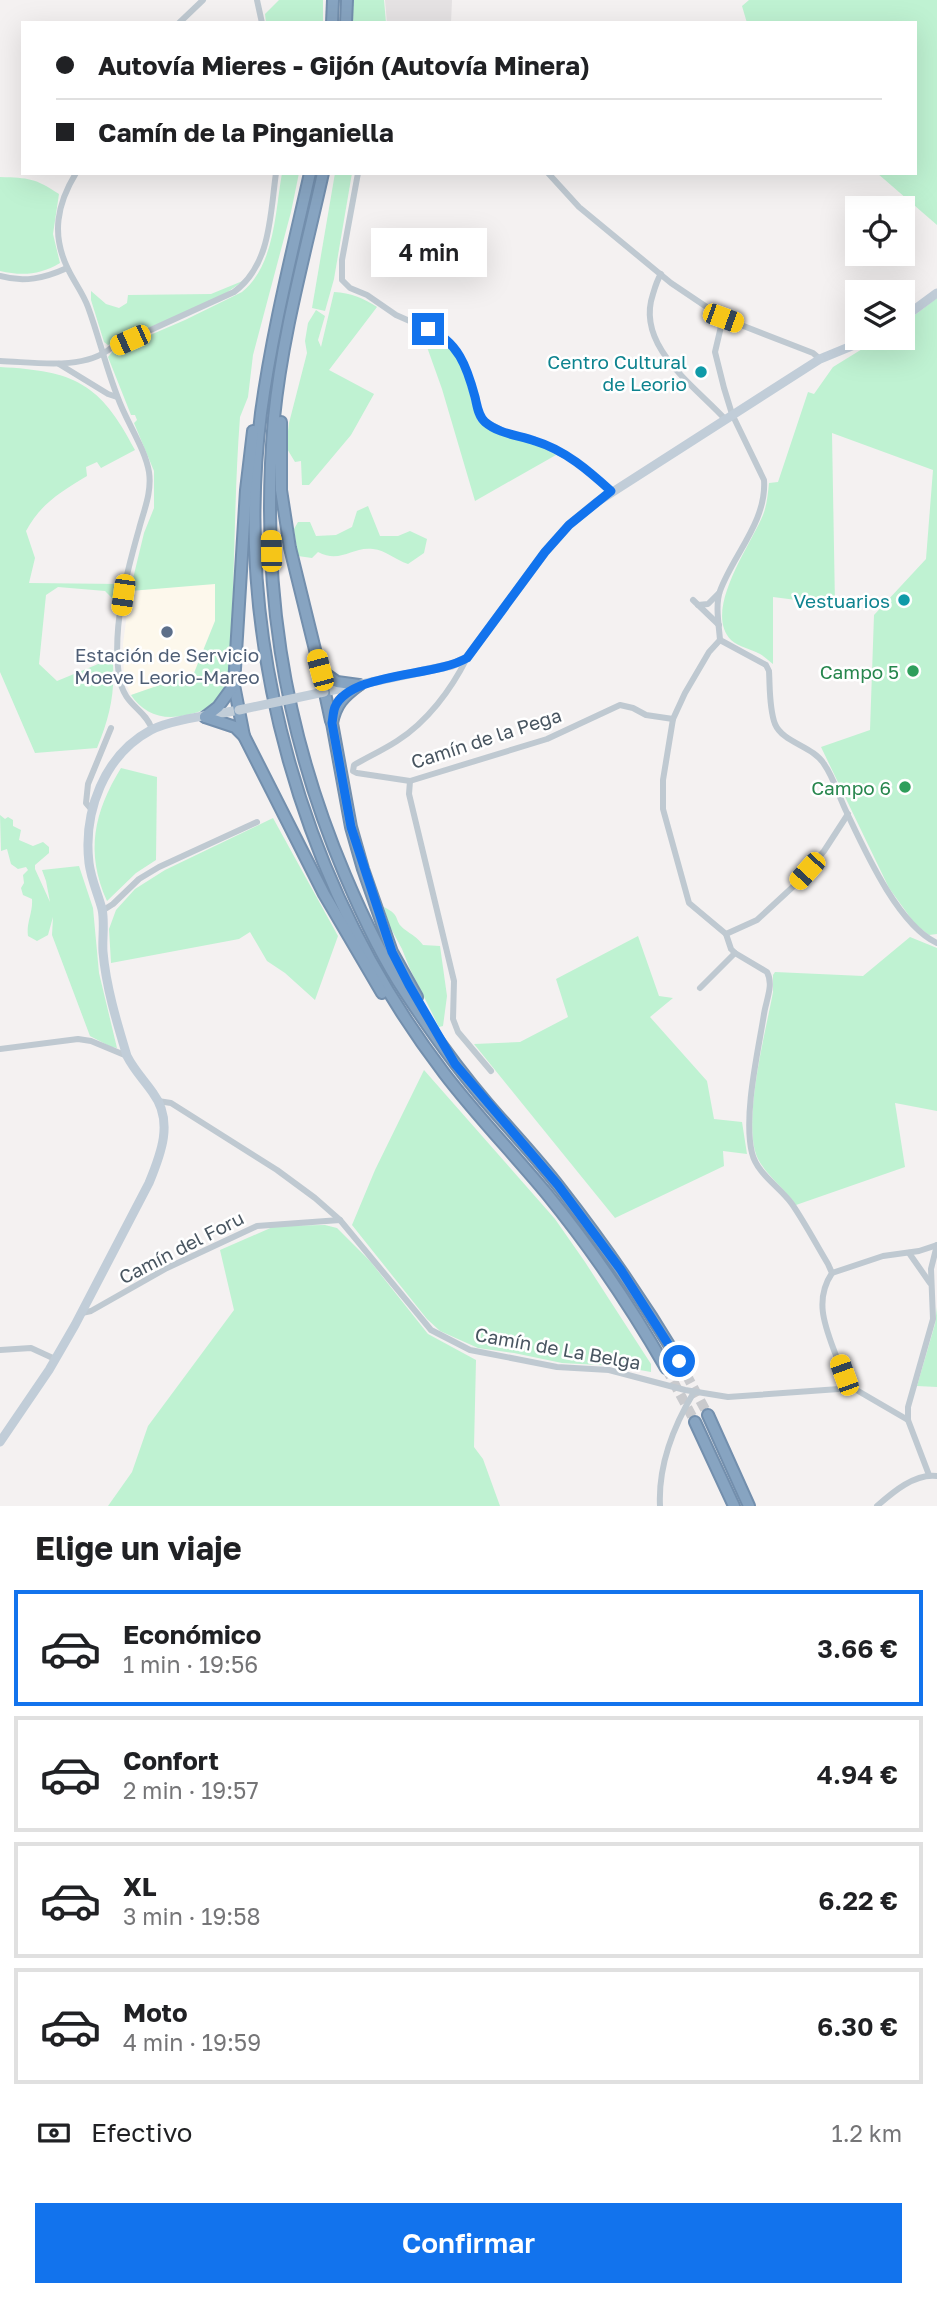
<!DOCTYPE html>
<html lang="es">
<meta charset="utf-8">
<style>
body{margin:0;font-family:"Golos Text",sans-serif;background:#f2f2f2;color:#202124;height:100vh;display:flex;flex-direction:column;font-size:26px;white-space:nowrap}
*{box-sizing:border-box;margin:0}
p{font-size:23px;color:#757577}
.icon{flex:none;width:38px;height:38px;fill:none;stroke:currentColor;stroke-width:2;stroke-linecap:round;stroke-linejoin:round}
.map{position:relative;height:1506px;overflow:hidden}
.details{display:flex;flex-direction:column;background:#fff;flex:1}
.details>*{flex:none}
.banner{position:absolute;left:21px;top:21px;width:896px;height:154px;border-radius:0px;box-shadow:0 7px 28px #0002;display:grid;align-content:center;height:154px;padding:0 35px;background:#fff}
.fabs{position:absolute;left:845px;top:196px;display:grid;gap:14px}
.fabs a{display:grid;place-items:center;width:70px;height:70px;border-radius:0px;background:#fff;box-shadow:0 7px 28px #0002;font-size:35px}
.end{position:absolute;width:32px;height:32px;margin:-16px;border:9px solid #1273ed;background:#fff;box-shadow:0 0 0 4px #fff}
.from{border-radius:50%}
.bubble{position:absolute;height:49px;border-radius:0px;background:#fff;box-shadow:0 7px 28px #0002;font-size:23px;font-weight:600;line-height:49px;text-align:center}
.car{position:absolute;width:21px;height:42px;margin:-21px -10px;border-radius:9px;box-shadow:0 0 5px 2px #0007;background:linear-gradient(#f5c518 24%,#345 0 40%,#f5c518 0 76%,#345 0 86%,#f5c518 0)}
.banner b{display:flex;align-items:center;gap:24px;height:66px;font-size:26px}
.banner b+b{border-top:2px solid #e0e0e0}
.banner i{width:18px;height:18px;background:#202124}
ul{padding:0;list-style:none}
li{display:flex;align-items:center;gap:21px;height:116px;margin:0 14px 10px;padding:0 21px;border:4px solid #e0e0e0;border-radius:0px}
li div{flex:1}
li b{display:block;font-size:26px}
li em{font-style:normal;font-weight:600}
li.current{border-color:#1273ed}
li>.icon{width:63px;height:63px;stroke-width:1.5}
h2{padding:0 35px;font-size:32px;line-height:84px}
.pay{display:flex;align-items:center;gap:18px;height:77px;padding:0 35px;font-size:26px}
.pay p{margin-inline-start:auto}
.action{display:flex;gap:14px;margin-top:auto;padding:14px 35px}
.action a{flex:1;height:80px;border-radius:0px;background:#1273ed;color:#fff;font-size:28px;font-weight:600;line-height:80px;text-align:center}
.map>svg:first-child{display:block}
.commercial{fill:#fdf8ec}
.education{fill:#e5e2e3}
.green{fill:#bff2d2}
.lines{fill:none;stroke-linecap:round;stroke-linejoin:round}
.highway-tunnel{stroke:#c9cacd;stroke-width:10;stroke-dasharray:10 5;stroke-linecap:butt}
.highway-casing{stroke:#738fad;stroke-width:14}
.street{stroke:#bfc9d1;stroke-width:6}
.secondary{stroke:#c1cdd8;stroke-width:9}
.highway{stroke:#87a4c1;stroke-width:10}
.secondary-bridge{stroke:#c1cdd8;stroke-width:9}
.route{stroke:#1273ed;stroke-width:9}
.culture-dot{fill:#0f9aa8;stroke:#fff;stroke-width:2.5}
.service-dot{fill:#5c6f8a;stroke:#fff;stroke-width:2.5}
.leisure-dot{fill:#2e9e5b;stroke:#fff;stroke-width:2.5}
.labels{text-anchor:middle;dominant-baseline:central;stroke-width:5;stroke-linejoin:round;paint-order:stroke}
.culture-label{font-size:19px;fill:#0d838f;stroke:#fff;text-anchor:end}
.service-label{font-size:19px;fill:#4e5e75;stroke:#fff}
.leisure-label{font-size:19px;fill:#27864d;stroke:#fff;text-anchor:end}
.street-label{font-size:19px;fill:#485560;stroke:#fff}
</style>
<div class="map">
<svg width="937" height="1506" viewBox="0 0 937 1506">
<rect width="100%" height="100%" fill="#f4f1f1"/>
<!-- commercial -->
<path class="commercial" d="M215,583V621L194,673L131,695L124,679L123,644L130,591Z"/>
<!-- education -->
<path class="education" d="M385,0H452L451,23H387Z"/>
<!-- green -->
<g class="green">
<path d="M279,0H323V23H266L265,14Z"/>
<path d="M353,0H384L386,23H351Z"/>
<path d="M749,0H937V225L877,173H915V23H747L742,6Z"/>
<path d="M282,173H299L291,212L253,355L248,397L240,417C234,496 235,575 230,653C229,666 232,684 224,695C213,710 189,716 171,717C154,717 140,709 131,695L194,673L215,621V584L130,591L144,533L154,508V471L134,423L137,420L135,415H131L108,357L113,351L185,320L242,292C275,265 275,212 282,173Z"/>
<path d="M335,173H352L334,279L325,311L312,308Z"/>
<path d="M0,177C29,178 35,178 59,194L53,234L60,263C40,275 22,276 0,271Z"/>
<path d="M245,280L226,293L205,304L108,345L104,342L91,300V291L106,304L119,308L127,303L128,295L211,294Z"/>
<path d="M334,292C351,293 363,298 377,307L329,370L374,394L351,435L309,485H302L301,461L295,462L286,447L289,423L307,353L305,341L308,323L316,310L325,316L318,340L321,347Z"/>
<path d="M937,298V934L929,935L915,924L889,888L821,747L870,730L874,615L926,559L933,470L832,433L835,605L773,597V664C769,661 765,657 760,654C751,649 739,647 731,640C702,611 752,543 763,515C767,505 768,493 769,483L778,482L808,392L814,394L833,367L880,338H903V324Z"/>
<path d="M422,333C466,343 465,387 478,421L506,436L534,442L556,455L475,501L442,389Z"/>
<path d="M0,367C75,371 100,383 135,450L101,468L97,462L86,467L87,476C61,492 41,503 26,531L35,558L29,583L121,584L118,604L105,591L58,587L46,595L39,664L57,681L103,662L112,653C116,689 111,714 97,748L35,753L0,672Z"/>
<path d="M368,506L380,536H398L410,531L427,539L424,553L408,564C395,560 386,550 373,549C352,546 341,564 318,552L312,558L298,556L294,529L298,522H310L316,536L336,535L352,527L357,511Z"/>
<path d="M121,768L157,777L156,860L136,873L107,901C85,852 94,812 121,768Z"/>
<path d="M0,815L5,819L8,817L13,820V826L21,830L19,840L33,846L43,842L49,847V853L35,865V869L50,902L46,881L42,870L79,866L93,908L99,973L117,1048L111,1047L90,1036L52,935L53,917L48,935L37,941L28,936C26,923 33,913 32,899L23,895L21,888L24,883L23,875L28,870L26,867L18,869L11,864L7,849L1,851Z"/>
<path d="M273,818L338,936L315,1000L285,973L267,961L250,932L239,939L111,963L109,929L116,910L135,889L165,870Z"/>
<path d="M384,907C402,916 393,920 404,929C412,935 417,937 423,945L440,946L447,996L443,1026L439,1027L410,969L402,949L389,925Z"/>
<path d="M638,936L659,996L673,998L650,1017L707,1081L714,1119L742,1122L747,1154L723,1151L724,1166L615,1218L474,1044L520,1042L568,1017L556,979Z"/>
<path d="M910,937L937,948V1111L895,1103L905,1167L796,1205C785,1189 767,1176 758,1159C741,1124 766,1031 773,992V975L775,972L863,976Z"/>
<path d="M424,1070L555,1219L585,1262L651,1364V1372L617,1366L562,1363L514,1353L478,1348L440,1331L427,1319L352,1225L375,1170Z"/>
<path d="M325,1225L337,1228L370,1261L428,1334L476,1360L474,1447L483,1459L500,1506H108L132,1472L148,1426L234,1310L220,1250L275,1226Z"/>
<path d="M937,1307V1387L917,1386L935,1324Z"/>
</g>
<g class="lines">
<!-- highway-tunnel -->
<g class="highway-tunnel">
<path d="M679,1361L708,1415"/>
<path d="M666,1368L695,1422"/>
</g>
<!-- highway casing -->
<g class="highway-casing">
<g id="highway">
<path d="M332,23L333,0"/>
<path d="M346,23L347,0"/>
<path d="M310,173C292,253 272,332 261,413C232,644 303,888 444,1073C476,1115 513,1153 547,1194C591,1248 631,1307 666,1368"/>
<path d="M323,173C305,254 282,336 274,418C260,579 282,726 345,875C362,915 381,956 405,992C430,1030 457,1068 487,1103C511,1131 537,1158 560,1188C603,1243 643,1301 679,1361"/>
<path d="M281,422V490L290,548L320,670L337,682L359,685"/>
<path d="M320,670L331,721"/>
<path d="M234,685L244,736"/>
<path d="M359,685C343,697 336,704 332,723L351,827L363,869L392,952L417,997"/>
<path d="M205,717L235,727L244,736L324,894L382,993"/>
<path d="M205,717L218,707L234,685L246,490L253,431"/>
<path d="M708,1415L749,1506"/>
<path d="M695,1422L734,1506"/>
</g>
</g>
<!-- street -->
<g class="street">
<path d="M257,0L262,23"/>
<path d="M179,23L203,0"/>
<path d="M76,173C57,204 51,235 68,269C74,282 83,293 88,307C99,337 106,368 118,398C126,421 145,448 149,472C152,492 144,510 139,529C126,575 112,628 119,676C124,707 144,707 152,729"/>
<path d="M358,173L342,260V280L350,288L367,295L396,315L437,333L453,346L466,367L479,413L484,421L511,435L535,441L574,460L611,491"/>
<path d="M548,173L579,207L671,283L723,318L813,353L820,359"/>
<path d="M661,274C657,280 655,287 653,294C635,346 695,386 725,419"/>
<path d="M0,276C24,283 45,278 67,268"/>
<path d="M723,318L715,352L724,388L732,414L764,480C767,521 733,555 720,591C715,605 719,626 720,640L709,652L685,693L673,719L663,780V809L689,903L726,934L731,949L735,953L767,972C774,985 766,1000 764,1014C758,1052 743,1116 752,1153C757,1174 780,1187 792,1204C805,1223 816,1244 828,1264L832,1273C814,1300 825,1326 835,1353C840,1366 844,1378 853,1388"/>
<path d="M0,361C34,362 83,371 111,348L234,292C271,265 270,215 276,173"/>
<path d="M59,364L108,394L117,397"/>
<path d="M693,600L719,625"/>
<path d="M698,605L708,604L719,593"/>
<path d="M720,640L766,665L769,671C770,687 769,708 775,724C783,743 813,746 824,764C834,778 839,797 847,813C865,851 898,925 937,943"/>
<path d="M467,658C451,690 427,722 397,741C383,750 368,757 354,765L353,771L357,773L410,781L547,739L620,705L633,708L646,715L673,719"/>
<path d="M410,781L409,794L454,981L453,1019L458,1032L491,1071"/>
<path d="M92,810L86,803L88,784L111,728"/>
<path d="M102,911L113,904L139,879L159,867L257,822"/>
<path d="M726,934L757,920L797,883L824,851L848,814"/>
<path d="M700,988L735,953"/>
<path d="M0,1049L78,1039L91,1041L127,1056"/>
<path d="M158,1101L171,1103L277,1170L315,1198L340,1220L431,1330L470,1350L557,1367L609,1370L685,1390L728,1397L853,1388L908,1420"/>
<path d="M909,1253L930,1283"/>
<path d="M832,1273L883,1256L919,1251L937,1245"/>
<path d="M82,1313L91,1311L167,1268L257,1226L340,1220"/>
<path d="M0,1350L31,1348L55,1359"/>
<path d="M929,1475L908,1420V1407L933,1319L931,1269L937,1245"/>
<path d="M660,1506C658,1465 673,1427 694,1392"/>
<path d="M877,1506C893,1492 915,1473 937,1476"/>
</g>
<!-- secondary -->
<g class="secondary">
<path d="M903,318L937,293"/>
<path d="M324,692L452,665L467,658L545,552L569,525L597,502L820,359L871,338"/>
<path d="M0,1442L49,1370L75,1325L149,1183C161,1154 174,1121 153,1093C144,1080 134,1070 127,1056C117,1023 106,987 103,952C102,938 105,923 102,909C98,894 91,879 89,863C83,812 104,755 151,730C172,719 214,715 239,710"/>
</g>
<!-- highway -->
<use href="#highway" class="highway"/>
<!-- secondary-bridge -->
<path class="secondary-bridge" d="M239,710L324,692"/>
</g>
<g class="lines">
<!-- route -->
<path class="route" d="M428,329C458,341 467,367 475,397C477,405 478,416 485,422C499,434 518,435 535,441C565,450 589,471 611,491L569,525L545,552L467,658C435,677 350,672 335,707C333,712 333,718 332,723L351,827L392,952L409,985L455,1064L558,1185L621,1270L679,1361"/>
</g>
<!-- markers -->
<g class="culture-dot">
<circle cx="701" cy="372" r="7"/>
<circle cx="904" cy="600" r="7"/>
</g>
<circle class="service-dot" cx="167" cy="632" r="7"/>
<g class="leisure-dot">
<circle cx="913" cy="671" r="7"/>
<circle cx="905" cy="787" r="7"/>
</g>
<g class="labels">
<!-- culture labels -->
<g class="culture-label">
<text x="687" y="361">Centro Cultural<tspan x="687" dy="22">de Leorio</tspan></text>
<text x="890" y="600">Vestuarios</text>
</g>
<!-- service labels -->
<g class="service-label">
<text x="167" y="654">Estación de Servicio<tspan x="167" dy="22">Moeve Leorio-Mareo</tspan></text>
</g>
<!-- leisure labels -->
<g class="leisure-label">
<text x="899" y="671">Campo 5</text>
<text x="891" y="787">Campo 6</text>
</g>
<!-- street labels -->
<g class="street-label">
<text transform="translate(486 738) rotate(-18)">Camín de la Pega</text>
<text transform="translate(181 1247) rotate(-27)">Camín del Foru</text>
<text transform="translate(558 1348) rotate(10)">Camín de La Belga</text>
</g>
</g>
</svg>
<div class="fabs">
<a><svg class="icon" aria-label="locate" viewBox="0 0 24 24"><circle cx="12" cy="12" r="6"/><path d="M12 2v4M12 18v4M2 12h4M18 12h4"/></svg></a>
<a><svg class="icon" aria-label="layers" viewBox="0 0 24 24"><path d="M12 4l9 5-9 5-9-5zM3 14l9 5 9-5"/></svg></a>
</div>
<i class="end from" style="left:679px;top:1361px"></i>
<i class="end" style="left:428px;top:329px"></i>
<div class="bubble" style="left:371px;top:228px;width:116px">4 min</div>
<i class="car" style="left:723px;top:318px;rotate:110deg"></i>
<i class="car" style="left:130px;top:340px;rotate:246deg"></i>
<i class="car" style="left:271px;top:551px;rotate:359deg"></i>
<i class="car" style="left:123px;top:595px;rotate:188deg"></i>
<i class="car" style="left:320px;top:670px;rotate:345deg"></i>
<i class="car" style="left:807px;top:871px;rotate:222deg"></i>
<i class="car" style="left:844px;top:1375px;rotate:340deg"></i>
<div class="banner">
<b><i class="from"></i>Autovía Mieres - Gijón (Autovía Minera)</b>
<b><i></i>Camín de la Pinganiella</b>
</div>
</div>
<section class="details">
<h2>Elige un viaje</h2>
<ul>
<li class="current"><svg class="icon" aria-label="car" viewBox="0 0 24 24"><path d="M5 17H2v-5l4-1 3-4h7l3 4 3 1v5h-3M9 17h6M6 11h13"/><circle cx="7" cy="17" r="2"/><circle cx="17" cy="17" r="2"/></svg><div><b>Económico</b><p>1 min · 19:56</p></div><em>3.66 €</em></li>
<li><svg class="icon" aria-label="car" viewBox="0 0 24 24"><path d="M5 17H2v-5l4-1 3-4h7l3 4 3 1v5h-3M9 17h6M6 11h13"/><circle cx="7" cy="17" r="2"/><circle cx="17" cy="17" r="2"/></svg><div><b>Confort</b><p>2 min · 19:57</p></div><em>4.94 €</em></li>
<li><svg class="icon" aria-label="car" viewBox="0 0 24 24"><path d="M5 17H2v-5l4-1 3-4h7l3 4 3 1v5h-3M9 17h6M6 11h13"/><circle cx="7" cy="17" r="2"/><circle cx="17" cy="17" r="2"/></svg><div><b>XL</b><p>3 min · 19:58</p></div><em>6.22 €</em></li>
<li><svg class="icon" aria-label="car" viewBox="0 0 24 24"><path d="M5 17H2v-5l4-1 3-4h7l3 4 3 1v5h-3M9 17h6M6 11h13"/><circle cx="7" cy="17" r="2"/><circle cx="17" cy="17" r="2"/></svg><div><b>Moto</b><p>4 min · 19:59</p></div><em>6.30 €</em></li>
</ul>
<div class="pay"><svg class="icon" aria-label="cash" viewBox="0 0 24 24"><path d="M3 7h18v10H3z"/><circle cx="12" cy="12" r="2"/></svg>Efectivo<p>1.2 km</p></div>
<div class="action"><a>Confirmar</a></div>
</section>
